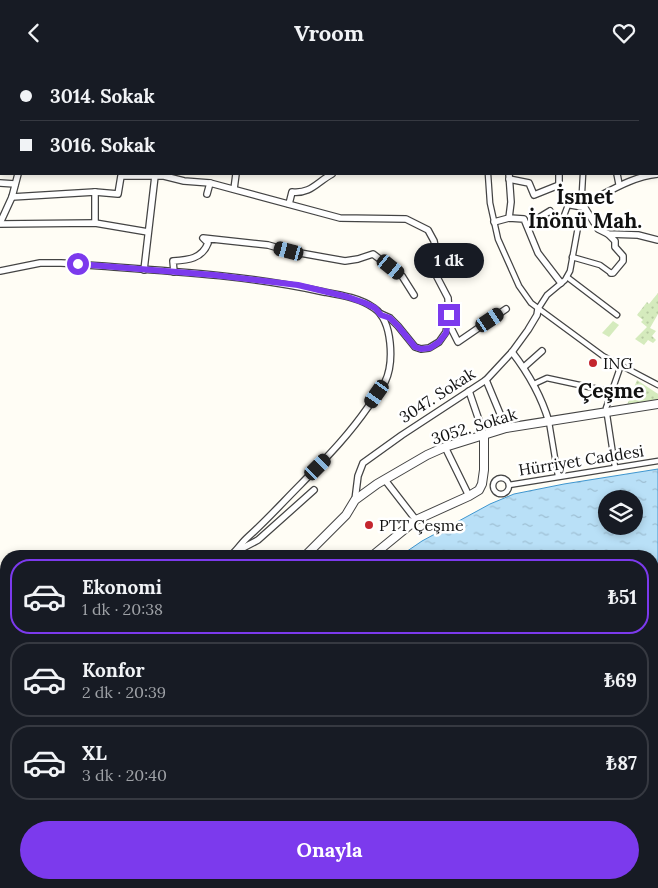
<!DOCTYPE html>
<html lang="tr">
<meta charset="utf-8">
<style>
body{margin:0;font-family:Lora,serif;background:#20242c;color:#f1f3f6;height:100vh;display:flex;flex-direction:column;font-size:19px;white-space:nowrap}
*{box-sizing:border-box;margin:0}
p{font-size:16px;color:#9ea1a6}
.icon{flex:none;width:28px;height:28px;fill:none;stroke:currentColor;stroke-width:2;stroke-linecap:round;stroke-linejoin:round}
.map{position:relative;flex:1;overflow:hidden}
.drawer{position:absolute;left:0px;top:485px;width:659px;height:339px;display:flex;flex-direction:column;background:#171b24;border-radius:20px 20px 0 0;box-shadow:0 2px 8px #0003}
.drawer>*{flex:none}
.top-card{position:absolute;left:0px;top:0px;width:659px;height:110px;box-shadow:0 2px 8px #0003;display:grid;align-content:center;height:110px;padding:0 20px;background:#171b24}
.fabs{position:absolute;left:598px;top:425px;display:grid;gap:10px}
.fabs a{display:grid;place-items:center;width:45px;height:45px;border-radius:50%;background:#171b24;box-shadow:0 2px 8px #0003;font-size:25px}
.end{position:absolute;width:22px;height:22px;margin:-11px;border:6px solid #7c3aed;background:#fff;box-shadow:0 0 0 2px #fff}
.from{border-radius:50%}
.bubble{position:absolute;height:35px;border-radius:18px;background:#171b24;box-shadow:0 2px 8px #0003;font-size:16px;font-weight:800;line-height:35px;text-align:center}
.car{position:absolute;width:15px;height:30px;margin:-15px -8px;border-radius:6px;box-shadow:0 0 4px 1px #0007;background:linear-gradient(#222 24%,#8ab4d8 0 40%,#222 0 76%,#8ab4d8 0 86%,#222 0)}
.top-card b{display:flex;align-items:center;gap:18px;height:48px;font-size:19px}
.top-card b+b{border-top:1px solid #363941}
.top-card i{width:12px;height:12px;background:#f1f3f6}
ul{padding:9px 0 0;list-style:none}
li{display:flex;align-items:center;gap:15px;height:75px;margin:0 10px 8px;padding:0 10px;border:2px solid #363941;border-radius:20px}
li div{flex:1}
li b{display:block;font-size:19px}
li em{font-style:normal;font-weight:800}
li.active{border-color:#7c3aed}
li>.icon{width:45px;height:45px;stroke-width:1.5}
.action{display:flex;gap:10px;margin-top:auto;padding:10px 20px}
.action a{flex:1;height:58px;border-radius:30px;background:#7c3aed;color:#fff;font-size:20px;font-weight:800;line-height:58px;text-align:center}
header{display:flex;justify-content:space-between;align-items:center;height:65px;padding:0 20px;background:#171b24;font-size:22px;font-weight:800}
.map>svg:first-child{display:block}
.grass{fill:url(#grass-tufts)}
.garden{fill:url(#garden-dots)}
.water{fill:url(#water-ripples);stroke:#3f96cf;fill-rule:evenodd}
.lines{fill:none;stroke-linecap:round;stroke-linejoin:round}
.ferry{stroke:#1768a6;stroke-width:1;stroke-dasharray:6 5;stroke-linecap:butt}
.pedestrian-casing{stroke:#444;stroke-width:7}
.minor-casing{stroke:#444;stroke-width:8}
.tertiary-casing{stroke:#444;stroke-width:10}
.pedestrian{stroke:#fff;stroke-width:4.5}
.minor{stroke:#fff;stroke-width:5.5}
.tertiary{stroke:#fff;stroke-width:8}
.route{stroke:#7c3aed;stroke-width:6}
.poi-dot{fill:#c4262e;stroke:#fff;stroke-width:2}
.labels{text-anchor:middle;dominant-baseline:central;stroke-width:5;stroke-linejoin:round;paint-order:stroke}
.poi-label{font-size:16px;fill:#111;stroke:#fff;text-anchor:start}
.street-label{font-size:16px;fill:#111;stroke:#fff}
.district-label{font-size:21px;font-weight:bold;fill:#111;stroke:#fff}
</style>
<header><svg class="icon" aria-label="back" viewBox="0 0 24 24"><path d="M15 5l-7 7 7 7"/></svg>Vroom<svg class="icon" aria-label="heart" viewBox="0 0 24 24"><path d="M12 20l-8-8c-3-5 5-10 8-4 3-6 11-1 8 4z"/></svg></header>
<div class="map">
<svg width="658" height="823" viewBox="0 0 658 823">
<defs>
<pattern id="grass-tufts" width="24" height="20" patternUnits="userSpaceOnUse" patternTransform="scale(1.25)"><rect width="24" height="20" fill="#d5ebbd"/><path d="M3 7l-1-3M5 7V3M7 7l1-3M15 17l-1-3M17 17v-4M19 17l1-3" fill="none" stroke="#b6c8a1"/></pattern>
<pattern id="garden-dots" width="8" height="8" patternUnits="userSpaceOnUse" patternTransform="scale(1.25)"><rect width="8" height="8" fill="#d5ebbd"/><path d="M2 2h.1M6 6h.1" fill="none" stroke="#b6c8a1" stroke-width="1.8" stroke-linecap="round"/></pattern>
<pattern id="water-ripples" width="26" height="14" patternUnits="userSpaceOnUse" patternTransform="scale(1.25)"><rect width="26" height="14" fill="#b9e0f7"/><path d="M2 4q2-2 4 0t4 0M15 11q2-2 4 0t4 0" fill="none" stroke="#9ebfd3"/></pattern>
</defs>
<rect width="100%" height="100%" fill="#fffdf5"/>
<!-- grass -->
<path class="grass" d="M613,256L619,260L609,272L602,268Z"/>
<!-- garden -->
<g class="garden">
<path d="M658,228V249L650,263L656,266L652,271L656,275L653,278L648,275L644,280L635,274L647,262L641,257L643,255L637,250L647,237L649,239Z"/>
<path d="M637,315L658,329V335L627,340Z"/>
</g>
<!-- water -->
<g class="water">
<path d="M658,404V556L653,559L652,491H400L422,476L490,439L514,429L564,419ZM606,434H634V461H606Z"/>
<path d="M653,577L658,587V823H583L579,818H652Z"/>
<path d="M79,818H115L119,823H73Z"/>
<path d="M169,818H552L557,823H164Z"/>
</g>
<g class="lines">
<!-- ferry -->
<g class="ferry">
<path d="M652,742H658"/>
<path d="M450,823L457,818"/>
</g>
<!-- pedestrian casing -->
<g class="pedestrian-casing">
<g id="pedestrian">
<path d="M452,0V1"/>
<path d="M486,0V1"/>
<path d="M607,1L608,0"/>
<path d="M488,109L490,138L498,174L519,221L531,238L603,291L658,320"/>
<path d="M550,146L562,156L568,140L585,143"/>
<path d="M572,192L600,200L611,208"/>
<path d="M567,212L617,250"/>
<path d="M538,244L547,230L565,215L570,206L578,162L585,143L582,127L583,109"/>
<path d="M534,319L547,313L612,327"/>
<path d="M549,357L558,411"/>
<path d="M615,402L606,343L621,300"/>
<circle cx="501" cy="421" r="8"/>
<path d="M509,420L658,396"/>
</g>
</g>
<!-- minor casing -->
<g class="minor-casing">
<g id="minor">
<path d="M179,0V1"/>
<path d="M222,0V1"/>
<path d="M300,0V1"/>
<path d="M382,0V1"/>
<path d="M41,1L42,0"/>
<path d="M114,1V0"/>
<path d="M523,1V0"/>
<path d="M568,1V0"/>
<path d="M627,1V0"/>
<path d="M0,63H1"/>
<path d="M0,71L1,68"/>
<path d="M509,109L511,137L509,153"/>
<path d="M617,109L619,119"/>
<path d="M509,114L529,118L534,130L559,120V109"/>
<path d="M0,118L15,119"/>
<path d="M234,124L236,109"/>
<path d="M207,129L210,118"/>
<path d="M12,132L95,127L118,129L121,111H164L184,116L210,118L340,153L406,154L428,165L434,176L436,186L433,199L437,212L448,233L449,250L446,267L439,277L429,283L421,284L415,282L398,261L390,253L381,249"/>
<path d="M289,139L292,127C311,129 317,117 332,109"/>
<path d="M584,139C609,127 630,112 658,109"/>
<path d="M585,143L598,164L608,169L638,170L658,175"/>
<path d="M494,157L509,153L524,154L538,188L561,218"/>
<path d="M0,158L12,132L18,109"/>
<path d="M95,158V127"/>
<path d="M0,159L95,158L148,167"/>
<path d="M527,160L550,146"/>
<path d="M608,169L615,176V182L623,191V196L613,208H611"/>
<path d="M144,205L155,111"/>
<path d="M0,206L40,198H61C149,205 238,208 324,227C341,230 360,233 374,243C393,256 394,298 385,317C381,326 374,334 368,342C348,371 326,393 301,419C283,437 267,455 248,472C241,478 237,486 230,491"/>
<path d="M174,207L173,196C188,195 202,194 208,178L203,173L268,180L289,186L345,196L358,194L373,189L402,211L414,230"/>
<path d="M448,257L458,277L506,244"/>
<path d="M512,287C529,309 541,330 549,357"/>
<path d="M524,302L542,286"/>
<path d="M486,315L506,363"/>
<path d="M469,326L484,370"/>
<path d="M445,382L469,431"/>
<path d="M385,415L416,455"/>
<path d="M355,435L358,411L363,398L402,370L486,315L512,287L528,265L537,250L538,244"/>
<path d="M239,485L258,475L314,425"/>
</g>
</g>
<!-- tertiary casing -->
<g class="tertiary-casing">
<g id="tertiary">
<path d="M305,491L346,450L355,435L377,419L427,390L445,382L506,363L658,339"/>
<path d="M372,491L416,455L469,431L479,425L482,419L484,405V370"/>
<path d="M0,640L6,639"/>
<path d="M0,711L6,707"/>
<path d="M0,787L6,786"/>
</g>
</g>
<!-- pedestrian -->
<use href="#pedestrian" class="pedestrian"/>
<!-- minor -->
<use href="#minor" class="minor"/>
<!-- tertiary -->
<use href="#tertiary" class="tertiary"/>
</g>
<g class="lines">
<!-- route -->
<path class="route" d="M78,199L214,210L298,220L348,232L365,238L375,243L381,250L390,253L398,261L415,282L421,284L430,283L439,277L446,268L449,250"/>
</g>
<!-- markers -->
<g class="poi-dot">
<circle cx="593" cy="298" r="5"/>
<circle cx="369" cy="460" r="5"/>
</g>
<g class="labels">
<!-- poi labels -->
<g class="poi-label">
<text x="603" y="298">ING</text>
<text x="379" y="460">PTT Çeşme</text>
</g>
<!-- street labels -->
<g class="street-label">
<text transform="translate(437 330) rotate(-33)">3047. Sokak</text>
<text transform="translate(474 361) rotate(-17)">3052. Sokak</text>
<text transform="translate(581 395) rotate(-9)">Hürriyet Caddesi</text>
</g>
<!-- district labels -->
<g class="district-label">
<text x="585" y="131">İsmet<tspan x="585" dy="24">İnönü Mah.</tspan></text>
<text x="611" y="325">Çeşme</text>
</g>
</g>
</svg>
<div class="fabs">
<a><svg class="icon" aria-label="layers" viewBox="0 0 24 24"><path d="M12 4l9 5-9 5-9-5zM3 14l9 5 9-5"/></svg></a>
</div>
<i class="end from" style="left:78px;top:199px"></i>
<i class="end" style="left:449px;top:250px"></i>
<div class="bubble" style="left:414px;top:178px;width:70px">1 dk</div>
<i class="car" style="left:289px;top:186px;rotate:285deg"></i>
<i class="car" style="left:391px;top:202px;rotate:129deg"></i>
<i class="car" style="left:490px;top:255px;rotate:56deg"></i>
<i class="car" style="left:377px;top:329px;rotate:215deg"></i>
<i class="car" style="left:318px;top:402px;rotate:45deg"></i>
<div class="top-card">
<b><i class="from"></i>3014. Sokak</b>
<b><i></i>3016. Sokak</b>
</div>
<section class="drawer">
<ul>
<li class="active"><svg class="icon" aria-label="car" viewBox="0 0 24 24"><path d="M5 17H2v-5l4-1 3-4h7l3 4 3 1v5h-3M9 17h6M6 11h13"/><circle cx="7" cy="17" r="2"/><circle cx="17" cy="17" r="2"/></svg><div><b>Ekonomi</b><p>1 dk · 20:38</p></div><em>₺51</em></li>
<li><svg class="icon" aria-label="car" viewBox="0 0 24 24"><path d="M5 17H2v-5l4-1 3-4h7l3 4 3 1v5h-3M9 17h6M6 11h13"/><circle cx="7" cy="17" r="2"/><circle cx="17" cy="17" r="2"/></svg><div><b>Konfor</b><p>2 dk · 20:39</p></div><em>₺69</em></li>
<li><svg class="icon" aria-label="car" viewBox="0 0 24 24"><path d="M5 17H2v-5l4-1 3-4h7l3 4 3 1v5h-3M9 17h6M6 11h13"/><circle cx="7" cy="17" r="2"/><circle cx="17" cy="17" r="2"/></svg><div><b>XL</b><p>3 dk · 20:40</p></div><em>₺87</em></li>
</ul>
<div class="action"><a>Onayla</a></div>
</section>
</div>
